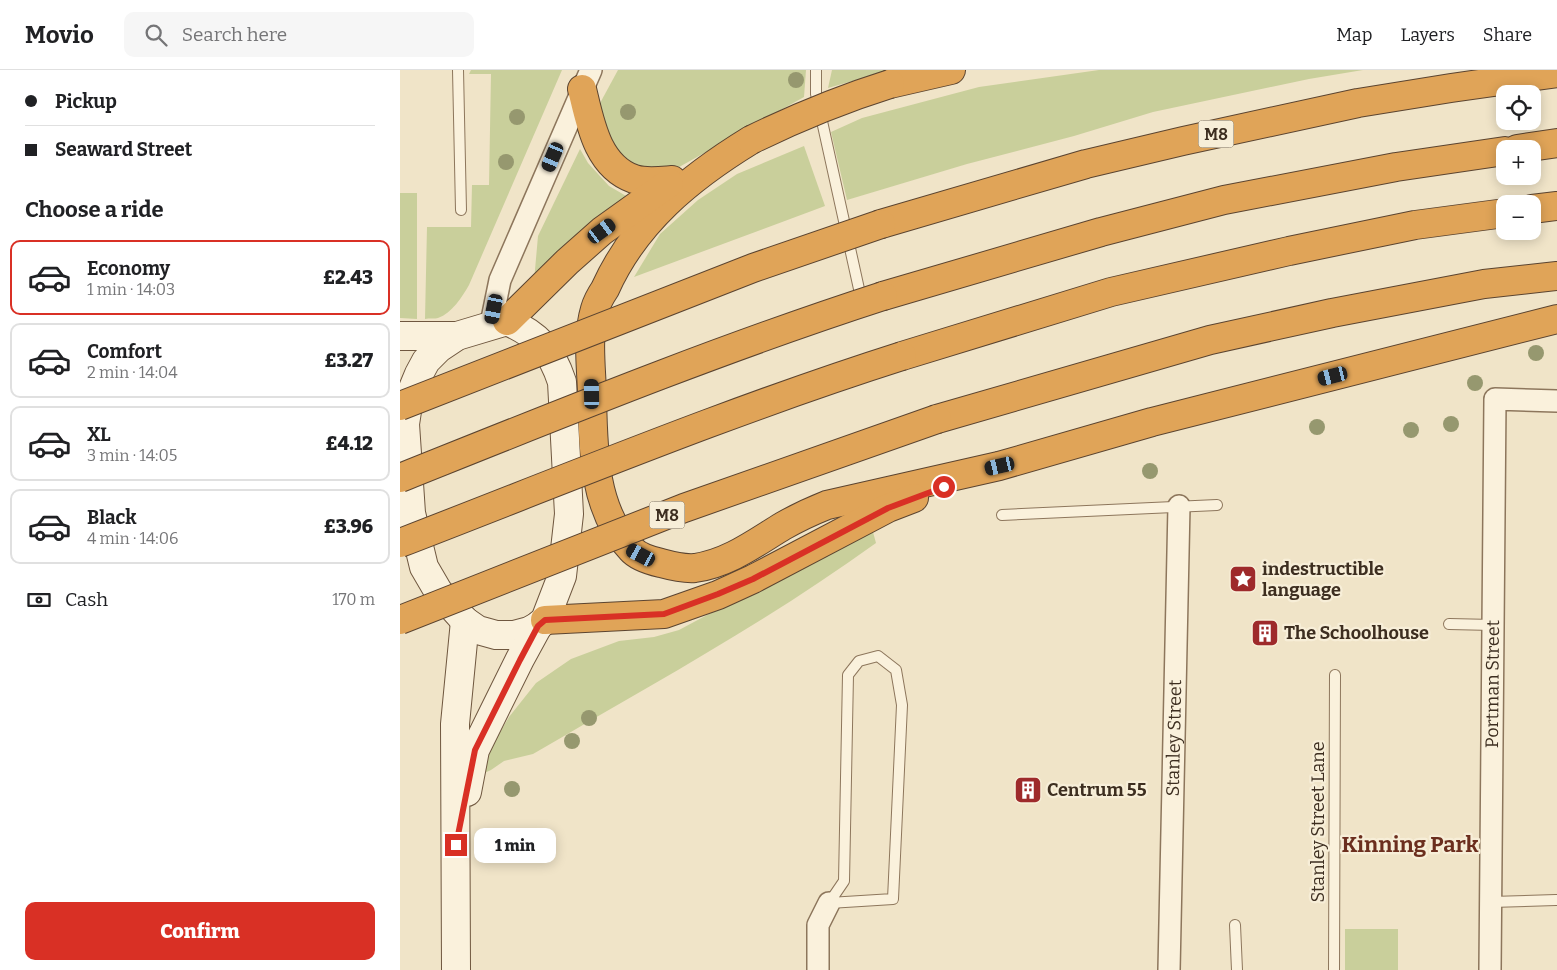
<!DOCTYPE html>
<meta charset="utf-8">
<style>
body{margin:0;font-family:Bitter,serif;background:#f6f6f6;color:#202124;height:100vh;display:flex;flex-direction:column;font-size:19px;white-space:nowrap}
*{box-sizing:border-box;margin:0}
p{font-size:16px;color:#757577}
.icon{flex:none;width:28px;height:28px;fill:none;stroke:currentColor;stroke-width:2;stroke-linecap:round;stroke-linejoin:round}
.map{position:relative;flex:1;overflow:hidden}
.panel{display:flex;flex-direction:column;background:#fff;width:400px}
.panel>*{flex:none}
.top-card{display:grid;align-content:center;height:110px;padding:0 25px;background:#fff}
.buttons{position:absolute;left:1096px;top:15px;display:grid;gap:10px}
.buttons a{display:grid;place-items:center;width:45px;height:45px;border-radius:10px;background:#fff;box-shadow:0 2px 12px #0003;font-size:25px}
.end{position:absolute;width:22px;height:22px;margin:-11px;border:6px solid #d93025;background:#fff;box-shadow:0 0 0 2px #fff}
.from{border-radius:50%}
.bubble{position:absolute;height:35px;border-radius:10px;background:#fff;box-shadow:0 2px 12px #0003;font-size:16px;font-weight:800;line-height:35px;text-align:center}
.car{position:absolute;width:15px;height:30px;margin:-15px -8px;border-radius:6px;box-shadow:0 0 4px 1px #0007;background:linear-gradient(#222 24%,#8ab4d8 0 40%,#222 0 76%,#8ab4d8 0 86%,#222 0)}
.top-card b{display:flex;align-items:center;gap:18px;height:48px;font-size:19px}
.top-card b+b{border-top:1px solid #e0e0e0}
.top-card i{width:12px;height:12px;background:#202124}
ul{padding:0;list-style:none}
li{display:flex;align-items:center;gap:15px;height:75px;margin:0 10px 8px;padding:0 15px;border:2px solid #e0e0e0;border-radius:10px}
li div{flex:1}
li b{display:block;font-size:19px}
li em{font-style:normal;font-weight:800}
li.on{border-color:#d93025}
li>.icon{width:45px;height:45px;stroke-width:1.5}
h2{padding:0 25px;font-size:22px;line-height:60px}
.pay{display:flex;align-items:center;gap:12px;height:55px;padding:0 25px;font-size:19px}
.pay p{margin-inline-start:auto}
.button{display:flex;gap:10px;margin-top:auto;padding:10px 25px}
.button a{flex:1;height:58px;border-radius:10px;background:#d93025;color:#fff;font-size:20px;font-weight:800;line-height:58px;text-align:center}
header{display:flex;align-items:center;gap:30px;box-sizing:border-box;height:70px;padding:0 25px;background:#fff;border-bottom:1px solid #e0e0e0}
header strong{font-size:24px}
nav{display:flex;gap:28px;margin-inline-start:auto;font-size:18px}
.search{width:350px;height:45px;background:#f6f6f6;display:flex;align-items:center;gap:12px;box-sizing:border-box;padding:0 18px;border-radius:10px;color:#757577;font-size:19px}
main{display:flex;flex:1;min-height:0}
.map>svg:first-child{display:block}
.green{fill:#c9cf9b}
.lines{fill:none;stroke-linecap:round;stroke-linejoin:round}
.lane-casing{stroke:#8d765c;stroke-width:12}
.street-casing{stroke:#8d765c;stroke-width:24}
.secondary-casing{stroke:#6f573f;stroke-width:30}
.highway-casing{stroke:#5b4430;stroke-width:30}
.lane{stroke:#faf1dc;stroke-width:10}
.street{stroke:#faf1dc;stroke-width:21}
.secondary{stroke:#faf1dc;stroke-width:28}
.highway{stroke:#e0a458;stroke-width:28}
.highway-bridge-casing{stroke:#5b4430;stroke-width:30;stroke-linecap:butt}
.highway-bridge{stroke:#e0a458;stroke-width:28}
.tree{fill:#96986f}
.route{stroke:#d93025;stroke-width:6}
.labels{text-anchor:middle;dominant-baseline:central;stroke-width:4.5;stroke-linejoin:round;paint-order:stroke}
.shield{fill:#f7eed8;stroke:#756857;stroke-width:1}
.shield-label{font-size:16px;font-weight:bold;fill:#3d2e20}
.poi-label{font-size:18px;font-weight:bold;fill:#3d2e20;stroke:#f7eed8;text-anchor:start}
.street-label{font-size:18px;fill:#3d2e20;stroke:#f7eed8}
.district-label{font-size:22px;font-weight:bold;fill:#6b2e1e;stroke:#f7eed8}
</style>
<header>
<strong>Movio</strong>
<div class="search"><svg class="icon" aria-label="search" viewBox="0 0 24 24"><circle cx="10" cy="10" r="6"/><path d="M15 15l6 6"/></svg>Search here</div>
<nav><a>Map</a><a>Layers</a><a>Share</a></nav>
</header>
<main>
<section class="panel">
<div class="top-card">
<b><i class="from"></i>Pickup</b>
<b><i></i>Seaward Street</b>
</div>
<h2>Choose a ride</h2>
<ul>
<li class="on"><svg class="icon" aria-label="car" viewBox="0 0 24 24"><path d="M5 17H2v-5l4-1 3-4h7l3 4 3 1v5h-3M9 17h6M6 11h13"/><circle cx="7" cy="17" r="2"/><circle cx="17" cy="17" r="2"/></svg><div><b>Economy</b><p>1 min · 14:03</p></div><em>£2.43</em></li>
<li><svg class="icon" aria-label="car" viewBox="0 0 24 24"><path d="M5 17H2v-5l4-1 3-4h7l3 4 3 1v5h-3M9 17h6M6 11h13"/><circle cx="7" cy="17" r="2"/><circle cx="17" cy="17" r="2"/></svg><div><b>Comfort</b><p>2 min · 14:04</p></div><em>£3.27</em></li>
<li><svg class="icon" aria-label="car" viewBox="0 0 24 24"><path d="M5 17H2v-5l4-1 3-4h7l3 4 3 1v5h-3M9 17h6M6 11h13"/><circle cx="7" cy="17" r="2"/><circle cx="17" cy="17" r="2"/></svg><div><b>XL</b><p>3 min · 14:05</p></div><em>£4.12</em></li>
<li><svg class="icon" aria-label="car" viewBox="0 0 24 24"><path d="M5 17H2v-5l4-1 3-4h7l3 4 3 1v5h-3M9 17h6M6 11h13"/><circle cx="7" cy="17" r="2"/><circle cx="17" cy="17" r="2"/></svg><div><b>Black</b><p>4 min · 14:06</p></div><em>£3.96</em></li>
</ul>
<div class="pay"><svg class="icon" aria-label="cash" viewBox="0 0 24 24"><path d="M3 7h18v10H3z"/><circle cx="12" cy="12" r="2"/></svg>Cash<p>170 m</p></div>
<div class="button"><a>Confirm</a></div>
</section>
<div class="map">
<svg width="1157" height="900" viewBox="0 0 1157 900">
<rect width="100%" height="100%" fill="#f0e4c8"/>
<!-- green -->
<g class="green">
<path d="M71,0H162L69,215C62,227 52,243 38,248C35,249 29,248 25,249L27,157H71L72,115H89L91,4H69Z"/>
<path d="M218,0H406L404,27L272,101L232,99L216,86L199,35Z"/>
<path d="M432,0H491L428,18Z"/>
<path d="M699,0H963L909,9L753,42L674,66L567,94L447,130L431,62L462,48L579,17Z"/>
<path d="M404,76L425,136L234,207L260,164L298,130L337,104Z"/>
<path d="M180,79L188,93L209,116L233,130L134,211L138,166Z"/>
<path d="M0,123H17V249L0,248Z"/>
<path d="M473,462L476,473C367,552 249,616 133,684L104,691L91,700L82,704L89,681L109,647L136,613L171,589L219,571L254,567L279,560L367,513L430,481Z"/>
<rect x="945" y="859" width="53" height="41"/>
</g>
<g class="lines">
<!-- lane casing -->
<g class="lane-casing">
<g id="lane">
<path d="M58,0L61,140"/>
<path d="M416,0V24L459,219"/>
<path d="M602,445L817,435"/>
<path d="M1049,554L1093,555"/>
<path d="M478,586L496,600L502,635L493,829L429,833L444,811L448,605L459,591Z"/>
<path d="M1091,832L1156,830"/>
<path d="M835,855L837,900"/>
<path d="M934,900L935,605"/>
</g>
</g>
<!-- street casing -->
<g class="street-casing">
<g id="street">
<path d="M91,254L100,210L191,0"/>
<path d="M418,900V855L429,833"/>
<path id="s1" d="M769,900L779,436"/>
<path id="s2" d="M1090,900L1095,329L1157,331"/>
</g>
</g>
<!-- secondary casing -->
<g class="secondary-casing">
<g id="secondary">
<path d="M107,251C138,265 151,279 162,312L169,444L162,506L145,550L138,556L129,561L114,565H96L78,560L65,551L38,521L24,497L11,443L5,354L9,328L19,304L26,291L39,278L57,266Z"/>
<path d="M0,266H57"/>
<path d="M67,722L75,680L120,589L138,556"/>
<path d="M56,900L55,654L65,551"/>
</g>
</g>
<!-- highway casing -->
<g class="highway-casing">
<g id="highway">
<path d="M490,14L551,0"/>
<path d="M182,19C190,52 197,96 234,109C246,113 260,111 272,110"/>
<path d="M351,70C289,108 235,152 205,219C201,225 197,232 195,239C187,266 191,294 192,322C193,374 192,439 231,479C238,487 252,491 261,493C272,496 284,499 295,498C329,493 355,473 383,456C397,448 412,441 427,435L599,396L752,352L1157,249"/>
<path d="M1117,79L1157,73"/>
<path d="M1132,139L1157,136"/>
<path d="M481,154L686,94L783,71L958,33L1051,18L1157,3"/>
<path d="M483,226L701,162L824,130L996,97L1105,81"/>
<path d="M107,251L167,192L202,161L269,113"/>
<path d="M502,286L711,222L889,181L1015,155L1105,143"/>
<path d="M537,349L810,270L932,243L1084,214L1157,206"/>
<path d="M145,550L264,544L318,525L353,509L488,438L514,428"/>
</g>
</g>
<!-- lane -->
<use href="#lane" class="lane"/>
<!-- street -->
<use href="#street" class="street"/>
<!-- secondary -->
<use href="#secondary" class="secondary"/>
<!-- highway -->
<use href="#highway" class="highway"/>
<!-- highway-bridge casing -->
<g class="highway-bridge-casing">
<g id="highway-bridge">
<path d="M351,70C396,48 442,29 490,14"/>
<path d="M0,336L353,198L481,154"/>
<path d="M0,408C160,344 319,279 483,226"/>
<path d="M0,473C166,409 332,340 502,286"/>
<path d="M0,550L284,438L537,349"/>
</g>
</g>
<!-- highway-bridge -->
<use href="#highway-bridge" class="highway-bridge"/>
</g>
<!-- trees -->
<g class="tree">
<circle cx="396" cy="10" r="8"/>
<circle cx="228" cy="42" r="8"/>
<circle cx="117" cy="47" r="8"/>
<circle cx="106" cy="92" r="8"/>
<circle cx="1136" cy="283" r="8"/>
<circle cx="1075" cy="313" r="8"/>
<circle cx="1051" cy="354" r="8"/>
<circle cx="917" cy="357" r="8"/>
<circle cx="1011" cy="360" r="8"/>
<circle cx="750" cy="401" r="8"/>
<circle cx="189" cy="648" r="8"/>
<circle cx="172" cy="671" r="8"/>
<circle cx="112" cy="719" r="8"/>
</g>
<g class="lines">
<!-- route -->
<path class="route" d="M56,775L75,680L120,590L138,556L145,550L264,544L318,524L353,509L488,438L544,417"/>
</g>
<!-- icons -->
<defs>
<g id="sight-square" transform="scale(1.4375)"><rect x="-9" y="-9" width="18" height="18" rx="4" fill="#9e2a2b" stroke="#f7eed8"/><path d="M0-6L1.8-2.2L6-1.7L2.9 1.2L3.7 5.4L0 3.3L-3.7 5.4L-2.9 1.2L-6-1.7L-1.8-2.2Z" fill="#fff"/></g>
<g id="building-square" transform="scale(1.4375)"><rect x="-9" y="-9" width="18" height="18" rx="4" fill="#9e2a2b" stroke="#f7eed8"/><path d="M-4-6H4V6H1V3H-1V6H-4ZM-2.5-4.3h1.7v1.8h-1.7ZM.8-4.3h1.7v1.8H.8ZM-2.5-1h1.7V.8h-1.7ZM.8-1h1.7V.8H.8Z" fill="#fff"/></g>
</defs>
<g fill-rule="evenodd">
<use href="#sight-square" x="843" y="509"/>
<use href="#building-square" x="865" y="563"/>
<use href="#building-square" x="628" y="720"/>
</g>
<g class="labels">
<!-- shield labels -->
<g class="shield">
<rect x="798.5" y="50.5" width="35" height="27" rx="4"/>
<rect x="249.5" y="431.5" width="35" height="27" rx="4"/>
</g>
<g class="shield-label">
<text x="816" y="64">M8</text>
<text x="267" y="445">M8</text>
</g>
<!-- poi labels -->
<g class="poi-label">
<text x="862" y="499">indestructible<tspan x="862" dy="21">language</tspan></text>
<text x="884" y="563">The Schoolhouse</text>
<text x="647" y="720">Centrum 55</text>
</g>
<!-- street labels -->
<g class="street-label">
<text stroke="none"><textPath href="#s2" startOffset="286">Portman Street</textPath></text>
<text stroke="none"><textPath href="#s1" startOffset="232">Stanley Street</textPath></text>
<text transform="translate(918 752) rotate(-90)">Stanley Street Lane</text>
</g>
<!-- district labels -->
<g class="district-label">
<text x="1010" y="774">Kinning Park</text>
</g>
</g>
</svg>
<div class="buttons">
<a><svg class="icon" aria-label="locate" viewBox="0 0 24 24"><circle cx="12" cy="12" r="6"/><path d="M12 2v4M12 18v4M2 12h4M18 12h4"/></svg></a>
<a>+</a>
<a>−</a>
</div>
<i class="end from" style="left:544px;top:417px"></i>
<i class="end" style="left:56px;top:775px"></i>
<div class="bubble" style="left:74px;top:758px;width:82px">1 min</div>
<i class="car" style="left:153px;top:87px;rotate:203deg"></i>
<i class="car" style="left:202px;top:161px;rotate:54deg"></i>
<i class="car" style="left:94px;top:239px;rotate:191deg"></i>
<i class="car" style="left:933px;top:306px;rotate:256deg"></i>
<i class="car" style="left:192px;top:324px;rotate:359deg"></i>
<i class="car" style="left:600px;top:396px;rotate:257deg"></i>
<i class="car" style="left:241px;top:485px;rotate:298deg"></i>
</div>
</main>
